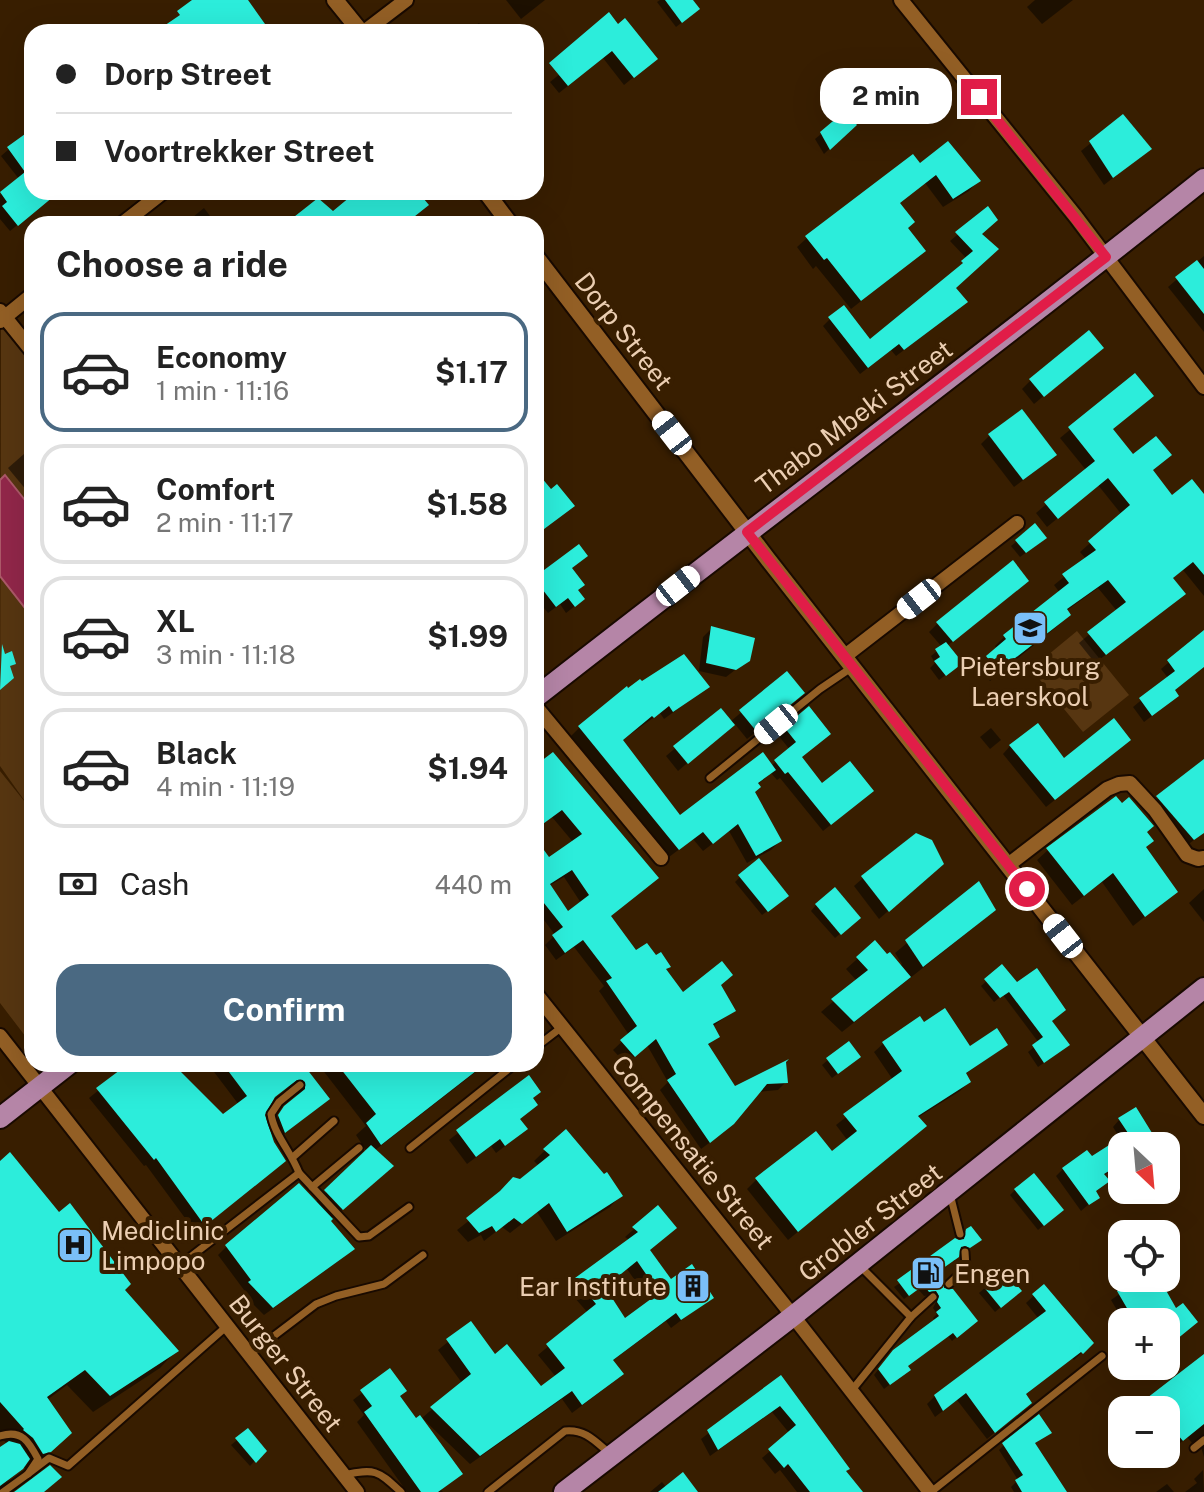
<!DOCTYPE html>
<meta charset="utf-8">
<style>
body{margin:0;font-family:"Public Sans",sans-serif;background:#f2f2f2;color:#222;height:100vh;display:flex;flex-direction:column;font-size:30px;white-space:nowrap}
*{box-sizing:border-box;margin:0}
p{font-size:26px;color:#767676}
.icon{flex:none;width:44px;height:44px;fill:none;stroke:currentColor;stroke-width:2;stroke-linecap:round;stroke-linejoin:round}
.map{position:relative;flex:1;overflow:hidden}
.drawer{position:absolute;left:24px;top:216px;width:520px;height:856px;display:flex;flex-direction:column;background:#fff;border-radius:24px;box-shadow:0 8px 32px #0002}
.drawer>*{flex:none}
.banner{position:absolute;left:24px;top:24px;width:520px;height:176px;border-radius:24px;box-shadow:0 8px 32px #0002;display:grid;align-content:center;height:176px;padding:0 32px;background:#fff}
.needle{width:52px;rotate:154deg}
.fabs{position:absolute;left:1108px;top:1132px;display:grid;gap:16px}
.fabs a{display:grid;place-items:center;width:72px;height:72px;border-radius:16px;background:#fff;box-shadow:0 8px 32px #0002;font-size:40px}
.end{position:absolute;width:36px;height:36px;margin:-18px;border:10px solid #e11d48;background:#fff;box-shadow:0 0 0 4px #fff}
.from{border-radius:50%}
.bubble{position:absolute;height:56px;border-radius:24px;background:#fff;box-shadow:0 8px 32px #0002;font-size:26px;font-weight:700;line-height:56px;text-align:center}
.car{position:absolute;width:24px;height:48px;margin:-24px -12px;border-radius:10px;box-shadow:0 0 6px 2px #0007;background:linear-gradient(#fff 24%,#345 0 40%,#fff 0 76%,#345 0 86%,#fff 0)}
.banner b{display:flex;align-items:center;gap:28px;height:76px;font-size:30px}
.banner b+b{border-top:2px solid #e0e0e0}
.banner i{width:20px;height:20px;background:#222}
ul{padding:0;list-style:none}
li{display:flex;align-items:center;gap:24px;height:120px;margin:0 16px 12px;padding:0 16px;border:4px solid #e0e0e0;border-radius:24px}
li div{flex:1}
li b{display:block;font-size:30px}
li em{font-style:normal;font-weight:700}
li.on{border-color:#4a6982}
li>.icon{width:72px;height:72px;stroke-width:1.5}
h2{padding:0 32px;font-size:36px;line-height:96px}
.pay{display:flex;align-items:center;gap:20px;height:88px;padding:0 32px;font-size:30px}
.pay p{margin-inline-start:auto}
.button{display:flex;gap:16px;margin-top:auto;padding:16px 32px}
.button a{flex:1;height:92px;border-radius:24px;background:#4a6982;color:#fff;font-size:32px;font-weight:700;line-height:92px;text-align:center}
.map>svg:first-child{display:block}
.green{fill:#573611}
.water{fill:#92274a;stroke:#ad5969;stroke-width:2}
.shadow{fill:#0007;fill-rule:evenodd}
.building{fill:#2ceddb;fill-rule:evenodd}
.lines{fill:none;stroke-linecap:round;stroke-linejoin:round}
.service-casing{stroke:#190a00;stroke-width:11}
.minor-casing{stroke:#190a00;stroke-width:18}
.tertiary-casing{stroke:#190a00;stroke-width:20}
.primary-casing{stroke:#190a00;stroke-width:24}
.service{stroke:#935f25;stroke-width:7}
.minor{stroke:#935f25;stroke-width:14}
.tertiary{stroke:#935f25;stroke-width:16}
.primary{stroke:#b585a7;stroke-width:20}
.route{stroke:#e11d48;stroke-width:10}
.labels{text-anchor:middle;dominant-baseline:central;stroke-width:8;stroke-linejoin:round;paint-order:stroke}
.street-label{font-size:26px;fill:#ebceb2;stroke:#381e00}
.poi-label{font-size:26px;fill:#ebceb2;stroke:#381e00;text-anchor:start}
</style>
<div class="map">
<svg width="1204" height="1492" viewBox="0 0 1204 1492">
<rect width="100%" height="100%" fill="#381e00"/>
<!-- green -->
<g class="green">
<path d="M1,324L32,363V1045L0,1003V771L29,807L0,766Z"/>
<path d="M1077,631L1129,695L1083,732L1031,669Z"/>
</g>
<!-- water -->
<path class="water" d="M5,475L32,509V617L0,576V480Z"/>
<!-- shadow -->
<g class="shadow">
<path d="M506,0H545L521,19Z"/>
<path d="M660,0H691L693,14L676,27L657,2Z"/>
<path d="M1035,0H1073L1042,24L1027,7Z"/>
<path d="M625,21L646,67L624,85L603,58L559,93L550,82Z"/>
<path d="M479,23L486,32H466Z"/>
<path d="M845,114L854,125L824,154L815,139Z"/>
<path d="M1123,117L1150,149L1104,185L1081,151Z"/>
<path d="M32,129V192H58L10,231L0,219V195L19,179L1,156Z"/>
<path d="M920,166L978,181L969,191L943,207L925,183L898,204L913,260L851,309L816,266L813,269L797,247L807,238Z"/>
<path d="M66,192H83L73,200Z"/>
<path d="M359,192H420L412,218L417,224H289L333,213Z"/>
<path d="M204,208L216,224H186L193,217Z"/>
<path d="M988,209L979,235L996,249L954,288L959,309L896,356L891,350L860,374L823,326L830,319L869,341L957,270L967,259L950,241Z"/>
<path d="M1204,256V332L1168,287Z"/>
<path d="M1092,356L1034,404L1022,389L1030,381Z"/>
<path d="M1135,376L1111,430L1133,457L1151,471L1172,498L1204,497V596L1183,570L1171,579L1174,603L1095,663L1079,643L1117,611L1098,588L1066,611L1060,624L990,681L978,667L997,649L995,646L1004,637L1060,593L1054,585L1086,559L1080,552L1122,515L1098,485L1047,527L1036,513L1086,470L1060,438Z"/>
<path d="M990,435L1046,463L1014,487L981,444Z"/>
<path d="M32,447V497L8,468Z"/>
<path d="M1035,526L1039,543L1020,557L1011,546Z"/>
<path d="M570,569L577,591L575,606L566,613L560,604L548,613L536,598V578Z"/>
<path d="M1018,589L947,646L955,668L939,680L930,668L935,663L931,656L942,647L929,632L938,623Z"/>
<path d="M712,628L748,660L726,677L699,671L703,637Z"/>
<path d="M1204,632V666L1173,691L1169,703L1144,722L1133,707L1168,678L1161,669Z"/>
<path d="M787,673L794,701L747,739L734,723L678,771L666,756L720,710L730,722Z"/>
<path d="M708,687L664,719L660,713L621,741L679,817L771,766L790,750L778,735L809,709L800,758L822,786L864,798L823,831L780,778L777,780L771,773L757,785L753,793L780,841L771,850L747,863L729,831L703,851L693,839L669,857L571,736L580,727Z"/>
<path d="M991,728L1001,740L990,749L980,737Z"/>
<path d="M1010,746L1064,761L1121,747L1046,807L1003,754Z"/>
<path d="M1204,761V832L1185,847L1149,806Z"/>
<path d="M536,767L656,878L609,917L635,953L664,970L682,995L719,986L733,1011L712,1027L718,1036L707,1046L734,1089L784,1063L786,1082L778,1090L758,1092L724,1132L701,1149L660,1090L668,1082L647,1045L626,1064L613,1050L629,1035L599,991L604,986L574,947L556,960L545,945L555,935L536,909V842L548,860L573,842L552,817L536,829ZM564,877L581,903L567,914L549,886Z"/>
<path d="M1145,833L1144,848L1176,892L1133,926L1102,882L1072,905L1037,860L1048,850Z"/>
<path d="M933,872L879,919L854,886L863,878Z"/>
<path d="M740,877L781,901L762,915L735,882Z"/>
<path d="M978,884L994,909L982,921L842,1032L821,1012L857,981L846,969L875,943L900,966L902,964L895,953Z"/>
<path d="M1204,889V922L1189,903Z"/>
<path d="M816,905L853,923L835,938L811,911Z"/>
<path d="M1002,967L1050,1022L1062,1050L1038,1067L1028,1052L1039,1043L1003,995L994,1002L981,986Z"/>
<path d="M923,1024L970,1049L1006,1045L964,1075L969,1082L960,1091L917,1118L915,1135L788,1240L747,1189L756,1180L832,1154L848,1141L836,1125L893,1080L874,1052L884,1043Z"/>
<path d="M848,1043L853,1062L832,1078L822,1065Z"/>
<path d="M131,1064H179L182,1067L178,1071L223,1116L239,1105L208,1064H301L319,1107L276,1140L271,1125L297,1098L298,1090L286,1087L270,1100L262,1115L275,1169L196,1233L146,1165L144,1166L89,1098Z"/>
<path d="M318,1064H486L374,1151L383,1175L328,1221L344,1257L264,1315L241,1292L244,1290L218,1255L227,1246L315,1203L367,1152L356,1135L366,1126Z"/>
<path d="M528,1078L531,1100L518,1120L517,1137L496,1153L491,1146L467,1164L449,1140Z"/>
<path d="M1119,1120L1149,1146H1122V1164L1103,1176L1107,1181L1094,1192L1097,1197L1081,1211L1056,1176L1063,1169L1091,1159L1121,1140L1113,1127Z"/>
<path d="M565,1131L620,1196L610,1207L556,1241L537,1212L510,1233L502,1227L484,1241L481,1235L468,1242L457,1230L539,1166L534,1161Z"/>
<path d="M0,1164L123,1290L176,1351L160,1368L93,1412L67,1385L47,1400L53,1449L32,1468L26,1470L23,1466L0,1489V1450L7,1444L0,1436Z"/>
<path d="M1015,1190L1056,1215L1038,1230L1010,1195Z"/>
<path d="M658,1208L648,1251L670,1281L712,1297L671,1328L666,1321L612,1361V1383L572,1413L562,1399L470,1464L422,1418L462,1383L438,1350L470,1324L494,1357L541,1389L556,1377L538,1355L588,1313L567,1289L629,1240L625,1237ZM627,1269L650,1302L625,1321L603,1288Z"/>
<path d="M1137,1224L1145,1234H1126Z"/>
<path d="M967,1231L974,1244L964,1252L958,1249L937,1272L942,1289L970,1325L952,1341L948,1336L906,1367L903,1374L884,1389L874,1375L888,1357L935,1321L933,1318L937,1314L933,1308L936,1302L931,1295L924,1296L918,1289L904,1299L894,1287L960,1243L961,1237Z"/>
<path d="M1122,1237V1255L1114,1245Z"/>
<path d="M1003,1272L1014,1296L995,1312L979,1293Z"/>
<path d="M1142,1278H1156L1175,1311L1166,1347V1322H1124L1111,1300Z"/>
<path d="M1044,1286L1092,1343L1074,1360L1072,1358L1025,1395L1022,1410L987,1439L957,1400L935,1417L927,1404L935,1396L1038,1318L1026,1303Z"/>
<path d="M1204,1356V1457L1200,1444L1192,1443L1187,1437L1173,1449L1166,1441V1410L1139,1409Z"/>
<path d="M390,1371L398,1397L460,1474L441,1490L443,1492H407L357,1422L364,1415L353,1400Z"/>
<path d="M780,1378L844,1472L860,1492H797L780,1470L775,1474L762,1458L790,1434L772,1412L710,1456L701,1439Z"/>
<path d="M248,1431L264,1451L250,1466L231,1445Z"/>
<path d="M1049,1433L1034,1444L1065,1492H1014L1011,1487L1018,1480L999,1450L1004,1445Z"/>
<path d="M1203,1470L1204,1492H1185L1197,1483L1194,1479Z"/>
<path d="M662,1482L667,1488L696,1492H650Z"/>
<path d="M1167,1484L1174,1492H1156Z"/>
</g>
<!-- building -->
<g class="building">
<path d="M192,0H248L265,24L254,32H155L180,15L177,11Z"/>
<path d="M665,0H693L700,9L682,23Z"/>
<path d="M609,12L618,24L625,18L658,59L634,78L612,51L568,86L549,63Z"/>
<path d="M845,111L857,125L830,150L820,132Z"/>
<path d="M1123,114L1152,149L1113,178L1089,141Z"/>
<path d="M32,129V192H59L18,226L2,206L7,202L0,192L25,172L7,147Z"/>
<path d="M948,141L981,181L953,199L936,175L900,203L915,222L908,228L926,251L861,301L827,258L824,260L805,236L913,154L920,163Z"/>
<path d="M356,192H418L429,205L405,224H285L318,198L333,211Z"/>
<path d="M988,206L998,220L982,234L999,249L956,288L968,302L904,350L899,344L868,368L828,317L844,305L870,339L963,263L961,261L973,251L955,232Z"/>
<path d="M1197,260L1204,269V314L1175,277Z"/>
<path d="M1089,330L1104,348L1044,397L1029,379Z"/>
<path d="M1135,373L1154,396L1113,429L1133,454L1156,436L1172,455L1153,470L1172,495L1192,479L1204,494V575L1193,562L1173,578L1186,594L1106,655L1087,632L1126,602L1108,580L1067,609L1071,615L1010,662L1000,674L986,656L1006,639L1003,635L1069,583L1062,574L1096,550L1088,541L1130,505L1108,478L1058,519L1044,502L1095,461L1068,427Z"/>
<path d="M1022,409L1057,455L1023,480L988,434Z"/>
<path d="M536,471L551,489L557,484L575,506L536,535Z"/>
<path d="M1035,523L1047,538L1026,553L1015,540Z"/>
<path d="M579,544L588,556L572,568L585,585L578,590L585,599L575,607L568,598L556,607L536,581V576Z"/>
<path d="M1013,560L1029,581L953,642L936,622Z"/>
<path d="M711,626L755,638L750,661L736,670L706,663Z"/>
<path d="M1204,630V667L1175,690L1179,696L1152,716L1139,698L1175,671L1167,660Z"/>
<path d="M946,642L963,663L946,676L934,661L940,657L935,649Z"/>
<path d="M2,644L5,654L12,651L16,664L10,666L14,678L0,690Z"/>
<path d="M684,654L710,687L673,712L669,706L654,718L652,716L623,740L680,815L763,752L776,770L758,783L761,787L755,792L782,841L756,856L738,824L713,844L703,832L679,850L578,726L627,686L628,688L640,679L642,681Z"/>
<path d="M787,671L805,693L757,732L739,710Z"/>
<path d="M809,706L831,734L802,757L822,783L850,761L874,791L831,825L788,772L785,774L774,760L796,742L784,727Z"/>
<path d="M721,708L735,725L688,764L673,746Z"/>
<path d="M1114,718L1131,740L1055,800L1009,745L1038,723L1064,758Z"/>
<path d="M553,752L659,878L611,916L636,950L647,943L656,955L661,952L671,967L666,969L683,992L722,961L733,975L721,985L736,1011L713,1024L720,1037L708,1044L735,1086L789,1059L786,1062L788,1083L767,1084L734,1124L710,1143L667,1080L676,1074L656,1039L635,1057L620,1040L637,1026L606,981L612,978L583,940L565,953L552,935L563,927L536,893V839L549,857L582,834L562,810L536,829V765ZM572,870L589,895L568,911L550,884Z"/>
<path d="M1204,759V833L1194,840L1156,796Z"/>
<path d="M1116,796L1122,803L1129,797L1154,826L1147,832L1154,841L1146,847L1178,892L1145,917L1113,873L1084,896L1046,848Z"/>
<path d="M916,833L932,840L944,864L889,912L861,876Z"/>
<path d="M759,858L789,896L768,912L738,875Z"/>
<path d="M979,881L996,910L923,967L905,940Z"/>
<path d="M835,887L861,918L841,935L815,904Z"/>
<path d="M875,940L887,954L890,952L911,977L854,1022L831,999L868,970L856,957Z"/>
<path d="M1002,964L1017,982L1037,968L1066,1010L1052,1021L1070,1045L1044,1063L1032,1045L1043,1037L1009,992L1000,998L984,979Z"/>
<path d="M945,1008L970,1046L997,1028L1008,1045L966,1073L971,1082L918,1116L927,1126L798,1232L755,1178L816,1131L832,1151L857,1131L843,1114L902,1071L882,1042L920,1016L924,1022Z"/>
<path d="M849,1041L861,1057L838,1074L826,1058Z"/>
<path d="M128,1064H173L223,1114L247,1096L223,1064H303L330,1099L285,1133L278,1115L284,1106L305,1089V1082L297,1080L275,1097L265,1115L274,1142L286,1161L205,1226L156,1158L154,1160L96,1088Z"/>
<path d="M337,1064H485L381,1145L366,1123L376,1114Z"/>
<path d="M529,1075L541,1092L533,1098L538,1105L520,1119L528,1129L505,1146L500,1139L476,1157L456,1130Z"/>
<path d="M1136,1107L1157,1141L1149,1146H1122V1163L1104,1174L1110,1181L1096,1191L1100,1198L1089,1205L1062,1168L1087,1150L1092,1156L1128,1133L1118,1118Z"/>
<path d="M566,1129L604,1174L607,1172L623,1196L567,1232L549,1203L522,1224L514,1218L496,1232L492,1226L479,1233L466,1218L500,1191L513,1177L520,1179L550,1155L543,1149Z"/>
<path d="M371,1145L394,1166L343,1210L324,1190Z"/>
<path d="M10,1152L59,1212L70,1203L131,1284L125,1290L179,1351L110,1396L85,1370L47,1397L72,1433L51,1452L43,1454L33,1438L23,1430L24,1429L0,1402V1161Z"/>
<path d="M1034,1173L1064,1210L1044,1226L1014,1189Z"/>
<path d="M299,1183L333,1219L331,1221L355,1249L273,1308L248,1282L251,1280L225,1245Z"/>
<path d="M658,1205L677,1228L650,1250L671,1279L692,1264L714,1298L681,1320L676,1313L613,1360L624,1374L582,1405L572,1391L480,1456L430,1407L471,1374L446,1339L471,1321L495,1354L507,1344L541,1386L565,1368L546,1344L596,1304L575,1278L638,1232L632,1227ZM637,1261L659,1293L625,1318L605,1287Z"/>
<path d="M971,1226L982,1240L970,1248L965,1246L961,1247L959,1257L939,1271L945,1279L944,1288L953,1289L978,1321L957,1338L953,1333L908,1366L911,1370L890,1385L878,1369L893,1350L939,1316L936,1312L941,1308L937,1302L939,1296L936,1291L929,1292L924,1285L909,1296L897,1280L955,1238L959,1240L964,1239L966,1229Z"/>
<path d="M1003,1269L1022,1291L1001,1308L983,1286Z"/>
<path d="M1138,1278H1159L1176,1308L1183,1303L1198,1322L1166,1348V1322H1135L1117,1291Z"/>
<path d="M1044,1284L1094,1343L1083,1354L1081,1352L1026,1394L1032,1403L995,1433L966,1393L943,1411L934,1395L1046,1311L1032,1294Z"/>
<path d="M1204,1354V1424L1183,1441L1166,1421V1410H1157L1147,1398Z"/>
<path d="M390,1368L407,1391L400,1396L416,1418L420,1415L463,1474L438,1492H421L364,1412L372,1406L360,1390Z"/>
<path d="M781,1375L850,1469L846,1471L863,1492H810L788,1464L784,1468L768,1449L796,1425L780,1406L718,1450L707,1430Z"/>
<path d="M1039,1414L1052,1433L1035,1443L1067,1492H1022L1015,1480L1023,1475L1002,1443Z"/>
<path d="M248,1428L267,1451L256,1463L235,1438Z"/>
<path d="M9,1441L20,1444L30,1459L23,1469L0,1486V1447Z"/>
<path d="M50,1465L62,1477L44,1492H14Z"/>
<path d="M683,1472L698,1492H658Z"/>
</g>
<g class="lines">
<!-- service casing -->
<g class="service-casing">
<g id="service">
<path d="M710,778L820,689L851,668"/>
<path d="M536,1047L562,1027"/>
<path d="M410,1148L515,1064"/>
<path d="M293,1157L334,1121"/>
<path d="M299,1173C292,1153 274,1135 271,1114L279,1102L300,1085"/>
<path d="M312,1187L359,1148"/>
<path d="M950,1194L960,1234"/>
<path d="M180,1265L299,1173L359,1237L369,1236L409,1207"/>
<path d="M859,1265L911,1317"/>
<path d="M949,1284L966,1268L965,1252"/>
<path d="M249,1355L316,1304L336,1296L384,1284L423,1255"/>
<path d="M852,1390L911,1317L933,1297"/>
<path d="M0,1436C22,1429 29,1442 38,1459L28,1474L3,1492"/>
<path d="M1194,1448L1204,1440"/>
<path d="M28,1474L49,1458L68,1466L227,1326"/>
<path d="M344,1475C376,1468 378,1471 401,1492"/>
<path d="M488,1492L565,1431C585,1429 595,1441 609,1453"/>
<path d="M931,1492L1102,1356"/>
</g>
</g>
<!-- minor casing -->
<g class="minor-casing">
<g id="minor">
<path d="M901,0L1076,217L1204,387"/>
<path d="M364,32L406,0"/>
<path d="M122,224L163,192"/>
<path d="M0,311L32,351"/>
<path d="M0,321L32,295"/>
<path d="M845,656L1017,523"/>
<path d="M536,707L661,858"/>
<path d="M1008,865L1107,789L1119,784L1130,783L1155,810L1187,855L1198,859L1204,858"/>
<path d="M536,994L793,1316L930,1492"/>
<path d="M0,1036L357,1492"/>
</g>
</g>
<!-- tertiary casing -->
<g class="tertiary-casing">
<g id="tertiary">
<path d="M335,0L361,32"/>
<path d="M486,192L510,224"/>
<path d="M536,257L767,558L1204,1116"/>
</g>
</g>
<!-- primary casing -->
<g class="primary-casing">
<g id="primary">
<path d="M536,697C758,523 984,355 1204,179"/>
<path d="M0,1118L69,1064"/>
<path d="M564,1492L793,1316L1204,988"/>
</g>
</g>
<!-- service -->
<use href="#service" class="service"/>
<!-- minor -->
<use href="#minor" class="minor"/>
<!-- tertiary -->
<use href="#tertiary" class="tertiary"/>
<!-- primary -->
<use href="#primary" class="primary"/>
</g>
<g class="lines">
<!-- route -->
<path class="route" d="M979,97L1106,257L747,532L1027,889"/>
</g>
<!-- icons -->
<defs>
<g id="school-square" transform="scale(1.8)"><rect x="-9" y="-9" width="18" height="18" rx="4" fill="#7abff8" stroke="#381e00"/><path d="M0-5L7-2L0 1L-7-2ZM-4 1L0 2.5L4 1V4Q0 6-4 4Z" fill="#111"/></g>
<g id="hospital-square" transform="scale(1.8)"><rect x="-9" y="-9" width="18" height="18" rx="4" fill="#7abff8" stroke="#381e00"/><path d="M-5-5h3v3.5h4V-5h3V5h-3V1.5h-4V5h-3Z" fill="#111"/></g>
<g id="fuel-square" transform="scale(1.8)"><rect x="-9" y="-9" width="18" height="18" rx="4" fill="#7abff8" stroke="#381e00"/><path d="M-5.5-6h7V0h2V4h1.3V-2.5L3-4.5l.8-.8L6-3V5H2.5V1h-1V6h-7ZM-4.2-4.7v3.2H.2V-4.7Z" fill="#111"/></g>
<g id="building-square" transform="scale(1.8)"><rect x="-9" y="-9" width="18" height="18" rx="4" fill="#7abff8" stroke="#381e00"/><path d="M-4-6H4V6H1V3H-1V6H-4ZM-2.5-4.3h1.7v1.8h-1.7ZM.8-4.3h1.7v1.8H.8ZM-2.5-1h1.7V.8h-1.7ZM.8-1h1.7V.8H.8Z" fill="#111"/></g>
</defs>
<g fill-rule="evenodd">
<use href="#school-square" x="1030" y="628"/>
<use href="#hospital-square" x="75" y="1245"/>
<use href="#fuel-square" x="928" y="1273"/>
<use href="#building-square" x="693" y="1286"/>
</g>
<g class="labels">
<!-- street labels -->
<g class="street-label">
<text transform="translate(624 331) rotate(52)">Dorp Street</text>
<text transform="translate(854 417) rotate(-37)">Thabo Mbeki Street</text>
<text transform="translate(693 1152) rotate(51)">Compensatie Street</text>
<text transform="translate(870 1222) rotate(-38)">Grobler Street</text>
<text transform="translate(286 1363) rotate(52)">Burger Street</text>
</g>
<!-- poi labels -->
<g class="poi-label">
<text x="1030" y="666" text-anchor="middle">Pietersburg<tspan x="1030" dy="30">Laerskool</tspan></text>
<text x="101" y="1230">Mediclinic<tspan x="101" dy="30">Limpopo</tspan></text>
<text x="954" y="1273">Engen</text>
<text x="667" y="1286" text-anchor="end">Ear Institute</text>
</g>
</g>
</svg>
<div class="fabs">
<a><svg class="needle" viewBox="-14 -14 28 28"><path d="M0-13l5 13h-10z" fill="#e53935"/><path d="M0 13l5-13h-10z" fill="#767676"/></svg></a>
<a><svg class="icon" aria-label="locate" viewBox="0 0 24 24"><circle cx="12" cy="12" r="6"/><path d="M12 2v4M12 18v4M2 12h4M18 12h4"/></svg></a>
<a>+</a>
<a>−</a>
</div>
<i class="end from" style="left:1027px;top:889px"></i>
<i class="end" style="left:979px;top:97px"></i>
<div class="bubble" style="left:820px;top:68px;width:132px">2 min</div>
<i class="car" style="left:672px;top:433px;rotate:322deg"></i>
<i class="car" style="left:678px;top:586px;rotate:52deg"></i>
<i class="car" style="left:919px;top:599px;rotate:232deg"></i>
<i class="car" style="left:776px;top:724px;rotate:231deg"></i>
<i class="car" style="left:1063px;top:936px;rotate:322deg"></i>
<div class="banner">
<b><i class="from"></i>Dorp Street</b>
<b><i></i>Voortrekker Street</b>
</div>
<section class="drawer">
<h2>Choose a ride</h2>
<ul>
<li class="on"><svg class="icon" aria-label="car" viewBox="0 0 24 24"><path d="M5 17H2v-5l4-1 3-4h7l3 4 3 1v5h-3M9 17h6M6 11h13"/><circle cx="7" cy="17" r="2"/><circle cx="17" cy="17" r="2"/></svg><div><b>Economy</b><p>1 min · 11:16</p></div><em>$1.17</em></li>
<li><svg class="icon" aria-label="car" viewBox="0 0 24 24"><path d="M5 17H2v-5l4-1 3-4h7l3 4 3 1v5h-3M9 17h6M6 11h13"/><circle cx="7" cy="17" r="2"/><circle cx="17" cy="17" r="2"/></svg><div><b>Comfort</b><p>2 min · 11:17</p></div><em>$1.58</em></li>
<li><svg class="icon" aria-label="car" viewBox="0 0 24 24"><path d="M5 17H2v-5l4-1 3-4h7l3 4 3 1v5h-3M9 17h6M6 11h13"/><circle cx="7" cy="17" r="2"/><circle cx="17" cy="17" r="2"/></svg><div><b>XL</b><p>3 min · 11:18</p></div><em>$1.99</em></li>
<li><svg class="icon" aria-label="car" viewBox="0 0 24 24"><path d="M5 17H2v-5l4-1 3-4h7l3 4 3 1v5h-3M9 17h6M6 11h13"/><circle cx="7" cy="17" r="2"/><circle cx="17" cy="17" r="2"/></svg><div><b>Black</b><p>4 min · 11:19</p></div><em>$1.94</em></li>
</ul>
<div class="pay"><svg class="icon" aria-label="cash" viewBox="0 0 24 24"><path d="M3 7h18v10H3z"/><circle cx="12" cy="12" r="2"/></svg>Cash<p>440 m</p></div>
<div class="button"><a>Confirm</a></div>
</section>
</div>
